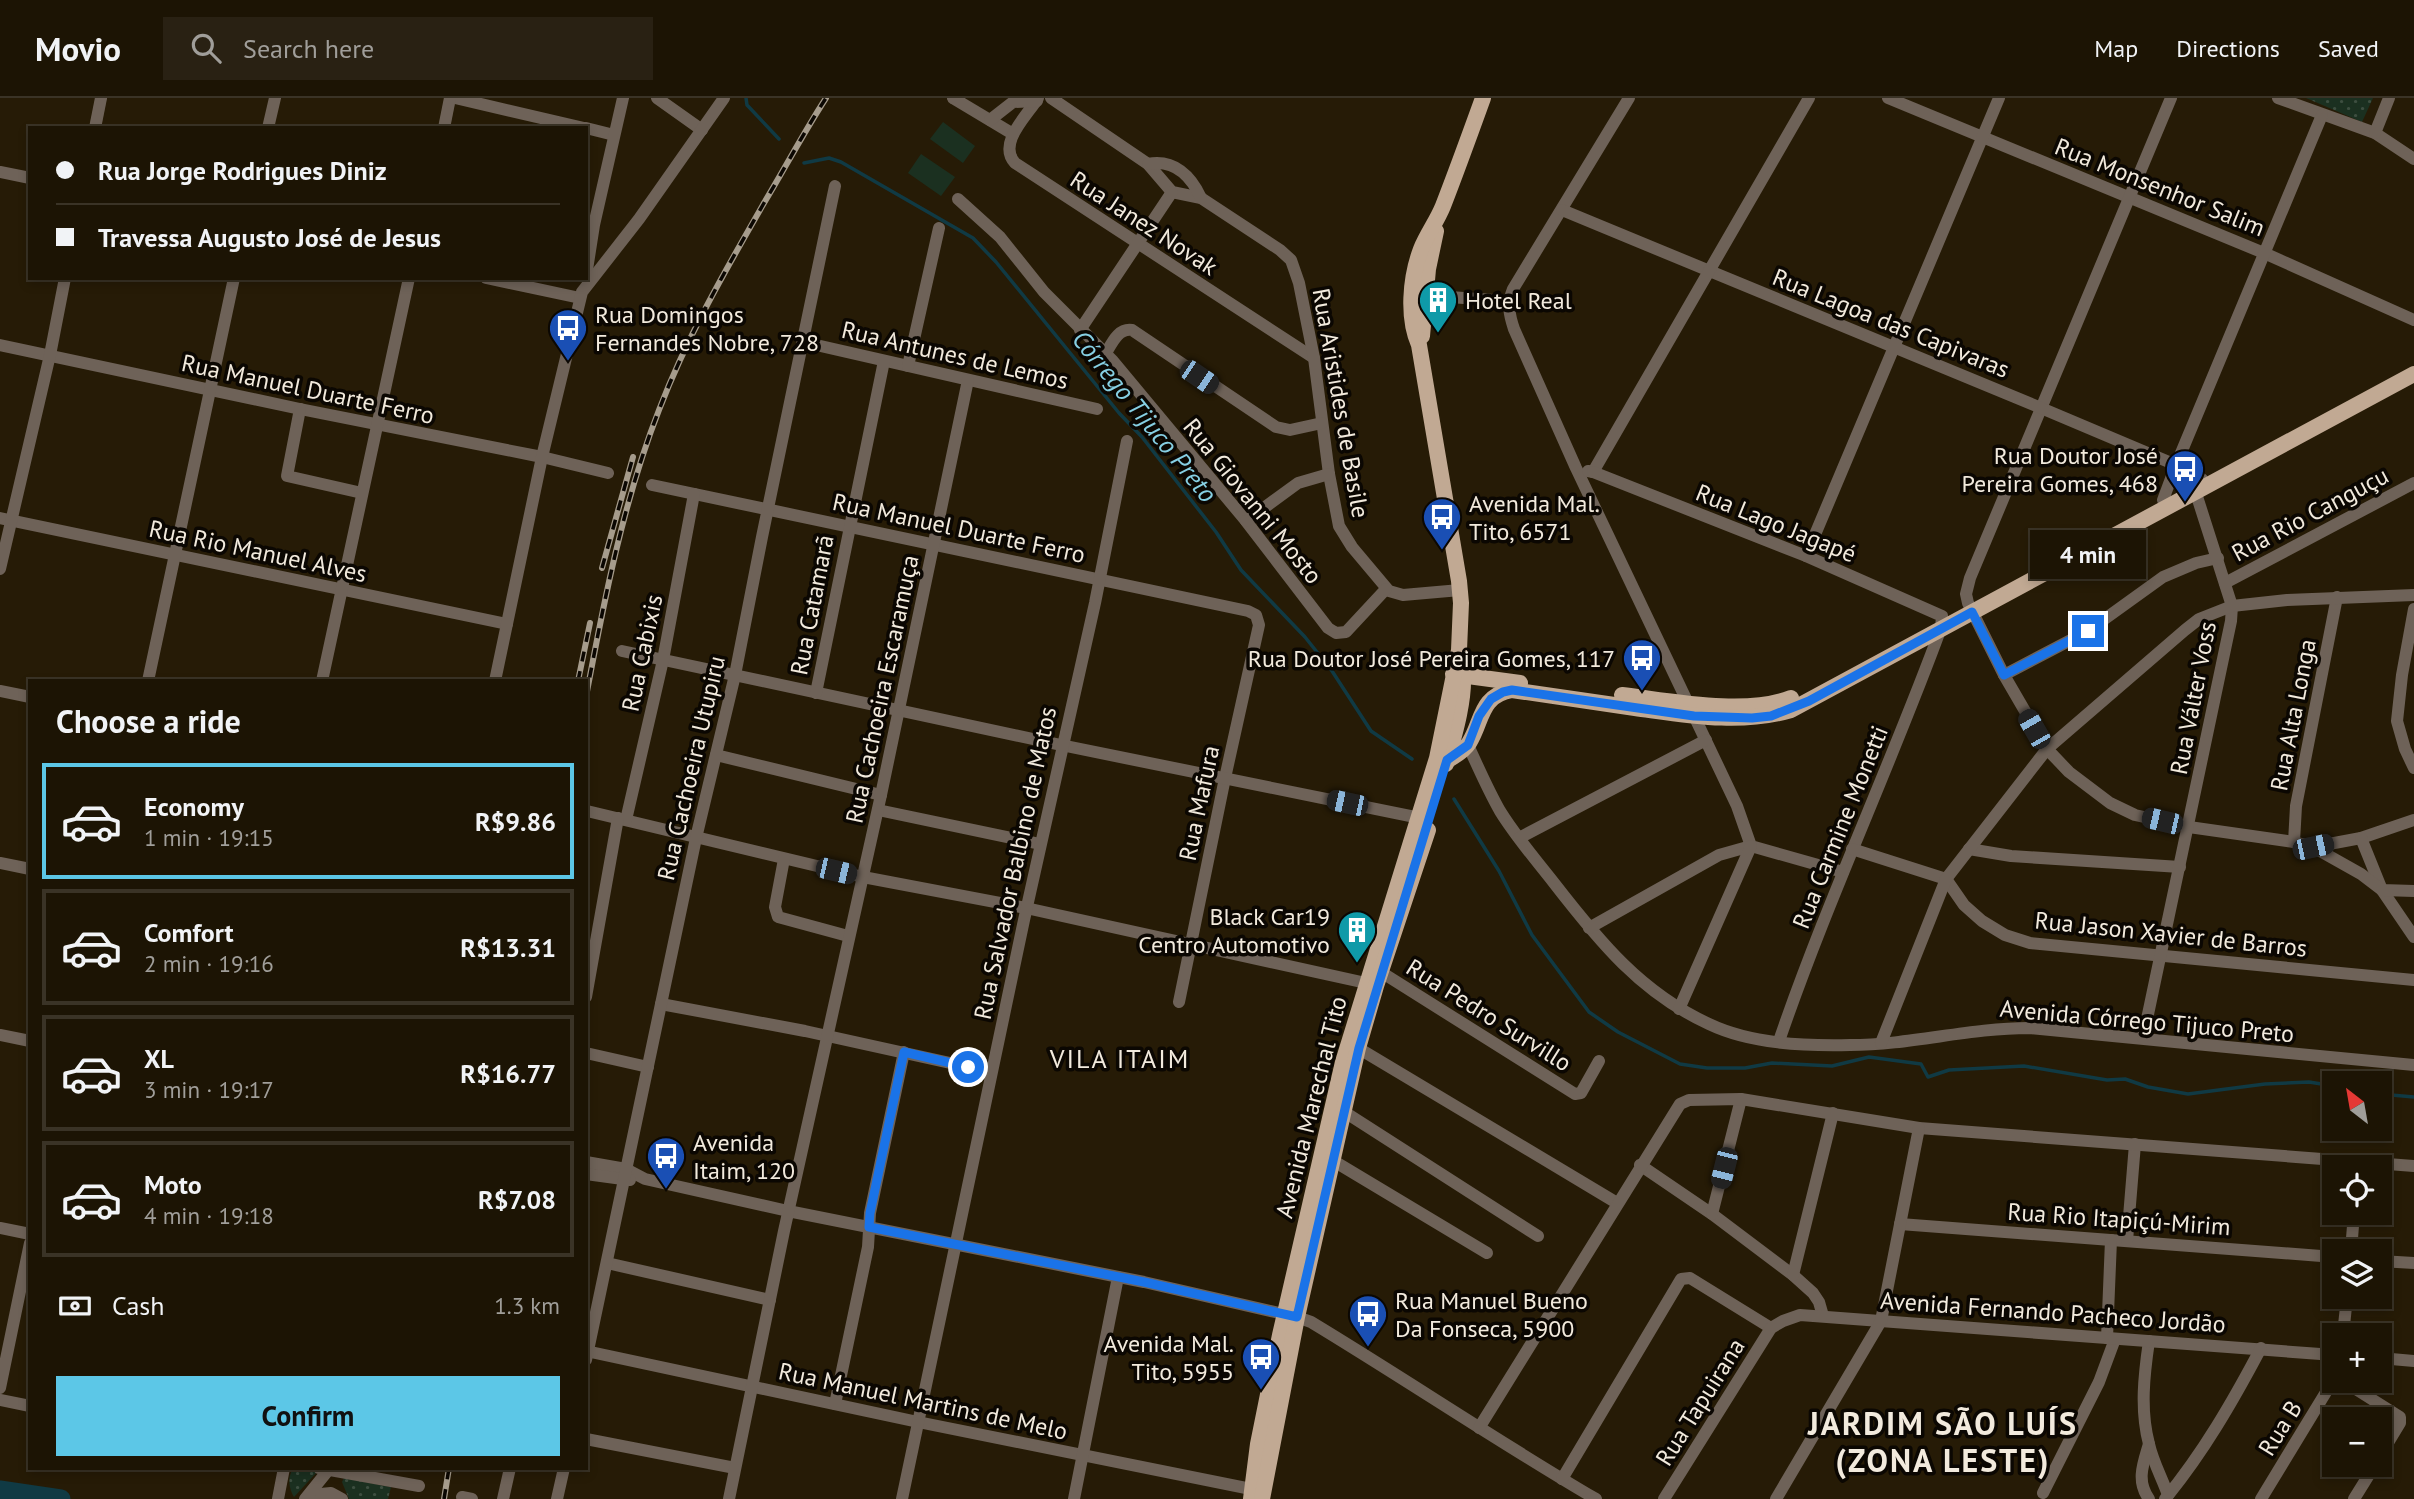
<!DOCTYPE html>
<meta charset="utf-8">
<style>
body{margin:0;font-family:"PT Sans",sans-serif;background:#292113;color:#f1f3f6;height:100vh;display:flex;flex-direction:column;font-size:26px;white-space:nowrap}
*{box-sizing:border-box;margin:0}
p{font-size:23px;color:#a09e9a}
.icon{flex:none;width:38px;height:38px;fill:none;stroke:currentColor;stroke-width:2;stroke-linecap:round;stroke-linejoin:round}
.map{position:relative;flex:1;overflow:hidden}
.details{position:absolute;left:28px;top:581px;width:560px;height:791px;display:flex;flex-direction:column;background:#1c1404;border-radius:0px;box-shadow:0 4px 10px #0003,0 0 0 2px #3a3326}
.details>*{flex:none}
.top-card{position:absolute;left:28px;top:28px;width:560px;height:154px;border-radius:0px;box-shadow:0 4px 10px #0003,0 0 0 2px #3a3326;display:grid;align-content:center;height:154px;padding:0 28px;background:#1c1404}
.needle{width:46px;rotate:329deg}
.buttons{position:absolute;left:2322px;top:973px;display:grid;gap:14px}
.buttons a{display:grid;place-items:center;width:70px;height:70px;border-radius:0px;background:#1c1404;box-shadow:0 4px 10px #0003,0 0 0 2px #3a3326;font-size:35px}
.end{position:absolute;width:32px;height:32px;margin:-16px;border:9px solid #1a73e8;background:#fff;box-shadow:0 0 0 4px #fff}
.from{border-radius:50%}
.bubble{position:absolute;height:49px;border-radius:0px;background:#1c1404;box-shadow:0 4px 10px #0003,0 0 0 2px #3a3326;font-size:23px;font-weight:700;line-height:49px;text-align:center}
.car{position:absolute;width:21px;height:42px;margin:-21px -10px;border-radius:9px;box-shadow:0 0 5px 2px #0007;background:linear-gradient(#222 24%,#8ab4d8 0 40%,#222 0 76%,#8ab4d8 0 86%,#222 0)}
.top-card b{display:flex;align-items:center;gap:24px;height:66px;font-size:26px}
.top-card b+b{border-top:2px solid #3a3326}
.top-card i{width:18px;height:18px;background:#f1f3f6}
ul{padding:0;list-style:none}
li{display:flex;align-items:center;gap:21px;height:116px;margin:0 14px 10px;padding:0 14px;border:4px solid #3a3326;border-radius:0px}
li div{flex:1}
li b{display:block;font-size:26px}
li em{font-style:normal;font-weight:700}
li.current{border-color:#5cc7e7}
li>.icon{width:63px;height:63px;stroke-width:1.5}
h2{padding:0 28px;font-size:32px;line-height:84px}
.pay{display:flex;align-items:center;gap:18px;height:77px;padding:0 28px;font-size:26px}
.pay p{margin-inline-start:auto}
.button{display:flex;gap:14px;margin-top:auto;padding:14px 28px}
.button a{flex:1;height:80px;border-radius:0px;background:#5cc7e7;color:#111;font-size:28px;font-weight:700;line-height:80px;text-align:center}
header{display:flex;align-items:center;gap:42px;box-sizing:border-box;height:98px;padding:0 35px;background:#1c1404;border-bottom:2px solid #3a3326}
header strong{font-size:33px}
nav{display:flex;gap:38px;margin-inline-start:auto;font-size:24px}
.search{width:490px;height:63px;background:#292113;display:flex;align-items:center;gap:18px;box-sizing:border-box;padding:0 24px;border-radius:0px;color:#a09e9a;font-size:26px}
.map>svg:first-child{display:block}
.grass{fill:#1b3020}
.park{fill:url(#park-dots)}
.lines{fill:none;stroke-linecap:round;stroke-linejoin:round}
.stream{stroke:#103a44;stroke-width:3.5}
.river{stroke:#103a44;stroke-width:19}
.minor{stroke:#6e6258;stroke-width:12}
.major{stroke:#c1a993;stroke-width:16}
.rail-casing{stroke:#a69c8c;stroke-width:6}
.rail{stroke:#0b0702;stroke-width:3.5;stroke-dasharray:10;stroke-linecap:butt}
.route{stroke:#1a73e8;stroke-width:9}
.labels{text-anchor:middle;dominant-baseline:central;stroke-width:7;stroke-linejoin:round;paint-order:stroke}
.street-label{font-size:24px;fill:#f2eadd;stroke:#0b0702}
.poi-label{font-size:24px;fill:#f2eadd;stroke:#0b0702;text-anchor:start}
.water-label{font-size:26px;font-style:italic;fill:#86cfe3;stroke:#0b0702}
.neighbourhood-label{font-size:26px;letter-spacing:2px;fill:#f2eadd;stroke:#0b0702}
.district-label{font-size:32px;font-weight:bold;letter-spacing:2px;fill:#f2eadd;stroke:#0b0702}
</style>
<header>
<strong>Movio</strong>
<div class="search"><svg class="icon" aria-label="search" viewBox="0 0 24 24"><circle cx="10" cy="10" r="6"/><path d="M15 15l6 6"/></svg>Search here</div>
<nav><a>Map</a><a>Directions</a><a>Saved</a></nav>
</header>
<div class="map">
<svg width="2414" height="1401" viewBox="0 0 2414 1401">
<defs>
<pattern id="park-dots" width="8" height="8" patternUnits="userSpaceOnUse" patternTransform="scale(1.75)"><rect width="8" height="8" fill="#1b3020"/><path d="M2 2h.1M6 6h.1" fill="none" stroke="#3d4e40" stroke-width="1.8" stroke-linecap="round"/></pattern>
</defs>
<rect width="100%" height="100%" fill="#261b06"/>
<!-- grass -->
<g class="grass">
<path d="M943,24L975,48L963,65L930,41Z"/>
<path d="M921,56L955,79L941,98L908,75Z"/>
</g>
<!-- park -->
<g class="park">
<path d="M2306,0H2373L2362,24Z"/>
<path d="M293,1371L317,1374L294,1399C289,1391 287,1379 293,1371Z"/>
<path d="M344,1380L391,1389L388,1401H349L342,1384Z"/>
</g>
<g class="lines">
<!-- stream -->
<g class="stream">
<path d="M746,0L747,7L779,41"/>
<path d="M804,65L829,60L841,64L973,140L996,164L1119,315L1142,339L1216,434L1241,472L1305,539L1332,573L1371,633L1412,661"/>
<path d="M1454,701L1499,773L1532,837L1589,914L1618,934L1680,966L1707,970H1745L1772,965L1832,968L1869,959L1921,966L1928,979L1949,972L2024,968L2107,982L2125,981L2148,989L2188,996L2265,986L2309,984L2334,988"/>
<path d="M2380,996L2414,999"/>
</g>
<!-- river -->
<path class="river" d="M0,1392L61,1401"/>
<!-- minor -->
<g class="minor">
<path d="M455,0L584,30"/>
<path d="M657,0L702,32"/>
<path d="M953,0L1013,36"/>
<path d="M1038,0C1027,18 997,45 1015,65L1314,260"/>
<path d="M1051,0L1148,66L1172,94L1201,100L1280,152L1291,162L1299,185L1314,260L1329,376L1339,428L1352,449L1389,493L1403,497L1460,492"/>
<path d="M1629,0L1513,191C1507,206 1509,216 1514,231L1576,370L1737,708L1751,748L1843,774"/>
<path d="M1888,0L2264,155L2414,222"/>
<path d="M2171,0L1970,480L1966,496L1968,505L2004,577L2047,651L2069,674L2110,705L2135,717L2189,729L2294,744L2313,749L2361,740L2414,722"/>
<path d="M2278,0L2375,35L2414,61"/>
<path d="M990,22L1013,4L1037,3"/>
<path d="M95,30L101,0"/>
<path d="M268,30L275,0"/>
<path d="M444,30L450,0"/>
<path d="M586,30L614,37"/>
<path d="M2375,35L2389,0"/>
<path d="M1148,66C1174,61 1191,78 1201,100"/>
<path d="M0,74L30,80"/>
<path d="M958,101L1000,139L1044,194L1113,263L1246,423L1328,530L1336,535L1346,534L1386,491"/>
<path d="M1562,112L2041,310L2176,367L2202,381"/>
<path d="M586,178L594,127L623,0"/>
<path d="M486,180L580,200"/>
<path d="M1420,197L1508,203"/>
<path d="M1080,232L1172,94"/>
<path d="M803,244L1097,311"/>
<path d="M0,247L300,311L542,359L608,375"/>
<path d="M1106,255C1112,245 1118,230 1132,232L1276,329L1290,332L1322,325"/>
<path d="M908,268L939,130"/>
<path d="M300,311L287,378L362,395"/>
<path d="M1588,373L1593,374L1809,0"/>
<path d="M1593,374L1806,458L1942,518L1941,530C1890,669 1827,803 1779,943"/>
<path d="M652,387L1248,513L1256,517L1259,527L1225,680L1179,904"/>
<path d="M2163,402L2176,367L2322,17"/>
<path d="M0,420L507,526"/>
<path d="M1246,423L1298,385L1329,376"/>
<path d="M1806,458L1999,0"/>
<path d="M0,471L50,257L65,180"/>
<path d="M2225,485L2414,385"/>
<path d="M2414,511L2402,577L2397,623L2405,651L2414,670"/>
<path d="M622,553L1061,647L1420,720"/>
<path d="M2004,577L2088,533L2163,479L2196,465L2218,460"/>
<path d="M148,583L234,180"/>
<path d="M322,583L409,180"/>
<path d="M495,583L542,359L582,194L639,121L724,0"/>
<path d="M0,593L30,599"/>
<path d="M816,595L884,263"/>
<path d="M1468,647C1478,669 1488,692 1500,713C1516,739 1536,762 1554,785C1599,843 1641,895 1709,926C1751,946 1804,948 1850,947C1910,947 1969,930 2029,930L2414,967"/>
<path d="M716,657L881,697"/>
<path d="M878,712L1040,746"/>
<path d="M587,713L863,779L1026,810L1366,885"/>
<path d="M626,722L663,562L694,396"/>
<path d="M1519,740L1706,642"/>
<path d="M2361,740L2382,792L2414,839"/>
<path d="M2294,744L2296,708L2337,499"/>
<path d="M2313,749L2361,776L2382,792L2414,793"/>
<path d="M1852,751L1946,781L1964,807L1982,823L2005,837L2030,845L2414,882"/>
<path d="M1969,751L2011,758L2180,769"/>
<path d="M784,761L775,809L778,819L848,838"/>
<path d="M0,765L30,771"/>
<path d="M1589,830L1719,757L1751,748"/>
<path d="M1381,874L1575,996L1581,995L1599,963"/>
<path d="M586,899L618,720"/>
<path d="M661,906L805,933L991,974"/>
<path d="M1679,911L1751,748"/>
<path d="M0,937L30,943"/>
<path d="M2143,940L2231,523L2232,508L2193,386"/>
<path d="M1881,945L1946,781L2047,651L2185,532L2199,521L2232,508L2287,502L2414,497"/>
<path d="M1358,950L1617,1105"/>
<path d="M586,955L648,969"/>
<path d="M1343,1013L1538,1138"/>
<path d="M1332,1062L1487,1155"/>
<path d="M586,1064L626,1071L645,1081L788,1113L1144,1184L1297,1219L1311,1224C1407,1282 1500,1345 1596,1401"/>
<path d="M1640,1067L1712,1116L1793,1177L1813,1195L1819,1204L1823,1218"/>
<path d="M586,1076L630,1082"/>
<path d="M1712,1116L1741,1001"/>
<path d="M1900,1126L2334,1159"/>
<path d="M0,1130L30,1136"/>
<path d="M2127,1143L2135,1046"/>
<path d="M2351,1153L2354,1115"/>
<path d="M2380,1163L2414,1165"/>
<path d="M607,1165L770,1202"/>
<path d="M1793,1177L1833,1015"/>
<path d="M2343,1237L2347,1199"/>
<path d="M2107,1240L2111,1142"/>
<path d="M2149,1243C2144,1277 2140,1312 2149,1346C2153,1364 2162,1380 2168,1397"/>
<path d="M586,1253L918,1324L1251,1391"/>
<path d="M2380,1260L2414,1263"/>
<path d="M586,1262L696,740L735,577L762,439L835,88"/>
<path d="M2343,1283L2400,1319V1325L2380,1358"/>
<path d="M0,1290L30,1145"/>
<path d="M0,1302L30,1308"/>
<path d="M835,1306L868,1149L870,1115L904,954"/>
<path d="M1479,1330L1680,1006L1689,1002L1741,1001L1919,1030L2414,1068"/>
<path d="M586,1341L735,1370"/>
<path d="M2149,1346C2143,1366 2136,1383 2149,1401"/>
<path d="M319,1370L419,1388"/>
<path d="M1562,1381L1681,1181L1690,1180L1771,1230"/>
<path d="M2043,1395L2099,1284L2115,1241"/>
<path d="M310,1397L331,1395L342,1401"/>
<path d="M462,1399L472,1401"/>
<path d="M278,1401L284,1370"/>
<path d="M305,1401L330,1370"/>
<path d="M503,1401L510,1370"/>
<path d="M557,1401L564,1370"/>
<path d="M729,1401L784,1133L881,697L968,282"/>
<path d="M902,1401L1024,822L1095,505L1127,343"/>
<path d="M1074,1401L1118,1179"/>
<path d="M1664,1401L1771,1230L1783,1223L1800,1217L2334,1257"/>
<path d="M1776,1401L1881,1223L1919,1030"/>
<path d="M2165,1401C2203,1355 2233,1303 2261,1250"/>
<path d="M2261,1401L2334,1281"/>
<path d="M2354,1401L2375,1367"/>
</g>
<!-- major -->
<g class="major">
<path d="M1422,238L1428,171L1436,133"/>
<path d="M1453,576L1520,585"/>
<path d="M1622,597C1671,603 1745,618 1791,600"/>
<path d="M1448,662C1455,658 1464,653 1469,645C1483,623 1479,598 1512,592C1553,598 1594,604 1635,610C1687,617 1740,627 1791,612L2414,276"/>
<path d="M1446,666C1454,639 1467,596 1462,568"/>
<path d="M1251,1401L1258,1346L1280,1237L1343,964L1437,660L1459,552L1461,505L1459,483L1419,247C1407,220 1410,180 1421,151C1427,136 1437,123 1443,108C1457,72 1470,36 1483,0"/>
<path d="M1262,1401L1297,1219L1358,950L1376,888L1428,732"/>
</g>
<!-- rail casing -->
<g class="rail-casing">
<g id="rail">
<path d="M602,470L633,359"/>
<path d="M578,583L590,525"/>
<path d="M586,599C604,503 623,404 659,312C687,239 725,173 764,105C785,70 804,34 826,0"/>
<path d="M444,1401L449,1370"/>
</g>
</g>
<!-- rail -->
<use href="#rail" class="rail"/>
</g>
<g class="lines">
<!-- route -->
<path class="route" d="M968,969L904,954L870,1115L869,1129L1144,1184L1297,1219L1359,950L1447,662L1468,647L1479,618L1491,601L1503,594L1512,592L1694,618L1752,620L1771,618L1809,603L1972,514L2004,577L2088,533"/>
</g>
<!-- icons -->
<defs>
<g id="building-pin" transform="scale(2.0125)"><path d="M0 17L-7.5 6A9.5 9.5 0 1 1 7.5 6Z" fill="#0f9aa8" stroke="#0b0702"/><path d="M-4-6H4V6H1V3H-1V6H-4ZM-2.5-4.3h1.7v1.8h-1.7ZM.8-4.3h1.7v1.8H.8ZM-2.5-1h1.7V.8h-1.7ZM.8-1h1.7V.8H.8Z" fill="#fff"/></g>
<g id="bus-pin" transform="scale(2.0125)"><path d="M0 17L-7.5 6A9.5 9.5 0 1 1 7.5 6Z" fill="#1a4fb4" stroke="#0b0702"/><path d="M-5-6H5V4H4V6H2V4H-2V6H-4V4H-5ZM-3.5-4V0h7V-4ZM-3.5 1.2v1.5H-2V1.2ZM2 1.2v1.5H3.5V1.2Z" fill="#fff"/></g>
</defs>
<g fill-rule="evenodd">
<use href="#building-pin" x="1438" y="202"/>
<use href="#bus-pin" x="568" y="230"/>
<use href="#bus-pin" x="2185" y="371"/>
<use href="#bus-pin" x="1442" y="419"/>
<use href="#bus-pin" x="1642" y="560"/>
<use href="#building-pin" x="1357" y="832"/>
<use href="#bus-pin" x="666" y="1058"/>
<use href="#bus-pin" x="1368" y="1216"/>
<use href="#bus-pin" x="1261" y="1259"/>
</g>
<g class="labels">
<!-- street labels -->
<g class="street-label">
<text transform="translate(2160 89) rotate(22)">Rua Monsenhor Salim</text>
<text transform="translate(1144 125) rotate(33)">Rua Janez Novak</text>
<text transform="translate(1891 225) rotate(22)">Rua Lagoa das Capivaras</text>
<text transform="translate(955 257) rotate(13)">Rua Antunes de Lemos</text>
<text transform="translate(308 291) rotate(12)">Rua Manuel Duarte Ferro</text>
<text transform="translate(1341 305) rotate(80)">Rua Aristides de Basile</text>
<text transform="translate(1253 403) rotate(51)">Rua Giovanni Mosto</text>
<text transform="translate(2310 416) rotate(-28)">Rua Rio Canguçu</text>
<text transform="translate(1776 425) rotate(22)">Rua Lago Jagapé</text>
<text transform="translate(959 430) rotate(12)">Rua Manuel Duarte Ferro</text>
<text transform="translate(258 453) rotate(12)">Rua Rio Manuel Alves</text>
<text transform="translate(812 507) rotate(-79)">Rua Catamarã</text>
<text transform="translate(642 555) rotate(-78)">Rua Cabixis</text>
<text transform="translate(882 591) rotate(-78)">Rua Cachoeira Escaramuça</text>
<text transform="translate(2193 600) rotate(-79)">Rua Válter Voss</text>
<text transform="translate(2293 617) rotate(-79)">Rua Alta Longa</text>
<text transform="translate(691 670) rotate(-77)">Rua Cachoeira Utupiru</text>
<text transform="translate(1199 705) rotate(-78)">Rua Mafura</text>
<text transform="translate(1840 729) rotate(-68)">Rua Carmine Monetti</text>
<text transform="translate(1015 765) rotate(-78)">Rua Salvador Balbino de Matos</text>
<text transform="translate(2171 836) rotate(6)">Rua Jason Xavier de Barros</text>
<text transform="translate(1489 917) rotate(32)">Rua Pedro Survillo</text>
<text transform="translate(2147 923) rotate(5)">Avenida Córrego Tijuco Preto</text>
<text transform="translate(1311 1009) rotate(-76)">Avenida Marechal Tito</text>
<text transform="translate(2119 1121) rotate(4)">Rua Rio Itapiçú-Mirim</text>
<text transform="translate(2053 1214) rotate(4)">Avenida Fernando Pacheco Jordão</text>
<text transform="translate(923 1303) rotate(12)">Rua Manuel Martins de Melo</text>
<text transform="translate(1700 1304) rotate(-58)">Rua Tapuirana</text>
<text transform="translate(2280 1330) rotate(-58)">Rua B</text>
</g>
<!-- poi labels -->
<g class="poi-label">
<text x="1465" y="202">Hotel Real</text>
<text x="595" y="216">Rua Domingos<tspan x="595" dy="28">Fernandes Nobre, 728</tspan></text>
<text x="2158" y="357" text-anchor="end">Rua Doutor José<tspan x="2158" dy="28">Pereira Gomes, 468</tspan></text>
<text x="1469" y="405">Avenida Mal.<tspan x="1469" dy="28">Tito, 6571</tspan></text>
<text x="1615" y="560" text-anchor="end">Rua Doutor José Pereira Gomes, 117</text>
<text x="1330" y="818" text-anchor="end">Black Car19<tspan x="1330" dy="28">Centro Automotivo</tspan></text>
<text x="693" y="1044">Avenida<tspan x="693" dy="28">Itaim, 120</tspan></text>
<text x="1395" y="1202">Rua Manuel Bueno<tspan x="1395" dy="28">Da Fonseca, 5900</tspan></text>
<text x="1234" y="1245" text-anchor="end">Avenida Mal.<tspan x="1234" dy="28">Tito, 5955</tspan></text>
</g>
<!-- water labels -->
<g class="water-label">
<text transform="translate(1145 318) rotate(51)">Córrego Tijuco Preto</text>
</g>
<!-- neighbourhood labels -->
<g class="neighbourhood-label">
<text x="1120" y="960">VILA ITAIM</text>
</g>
<!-- district labels -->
<g class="district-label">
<text x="1943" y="1325">JARDIM SÃO LUÍS<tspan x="1943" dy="37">(ZONA LESTE)</tspan></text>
</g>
</g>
</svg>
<div class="buttons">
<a><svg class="needle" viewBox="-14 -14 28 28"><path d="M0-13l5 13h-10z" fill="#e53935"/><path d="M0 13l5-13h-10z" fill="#a09e9a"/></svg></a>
<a><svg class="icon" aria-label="locate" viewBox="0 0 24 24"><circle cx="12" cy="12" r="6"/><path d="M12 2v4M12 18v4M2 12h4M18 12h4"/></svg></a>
<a><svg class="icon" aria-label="layers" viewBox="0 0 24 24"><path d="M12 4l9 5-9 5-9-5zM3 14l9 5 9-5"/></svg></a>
<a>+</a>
<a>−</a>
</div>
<i class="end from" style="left:968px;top:969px"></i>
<i class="end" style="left:2088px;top:533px"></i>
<div class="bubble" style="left:2030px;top:432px;width:116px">4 min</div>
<i class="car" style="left:1199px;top:279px;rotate:124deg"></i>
<i class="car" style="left:2034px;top:631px;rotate:330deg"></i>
<i class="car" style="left:1347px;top:705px;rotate:282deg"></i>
<i class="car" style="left:2162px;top:723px;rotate:283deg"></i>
<i class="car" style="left:2313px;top:749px;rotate:78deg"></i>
<i class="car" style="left:836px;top:773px;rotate:103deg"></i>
<i class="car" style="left:1724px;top:1070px;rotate:194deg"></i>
<div class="top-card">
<b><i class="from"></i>Rua Jorge Rodrigues Diniz</b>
<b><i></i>Travessa Augusto José de Jesus</b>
</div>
<section class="details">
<h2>Choose a ride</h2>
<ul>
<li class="current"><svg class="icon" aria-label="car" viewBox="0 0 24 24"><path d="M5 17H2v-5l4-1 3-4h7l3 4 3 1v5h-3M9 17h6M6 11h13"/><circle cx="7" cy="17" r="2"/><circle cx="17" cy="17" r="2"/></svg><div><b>Economy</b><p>1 min · 19:15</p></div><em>R$9.86</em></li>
<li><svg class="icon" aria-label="car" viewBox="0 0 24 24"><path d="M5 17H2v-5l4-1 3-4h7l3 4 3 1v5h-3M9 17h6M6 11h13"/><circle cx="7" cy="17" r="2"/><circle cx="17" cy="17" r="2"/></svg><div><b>Comfort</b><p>2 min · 19:16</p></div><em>R$13.31</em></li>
<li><svg class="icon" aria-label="car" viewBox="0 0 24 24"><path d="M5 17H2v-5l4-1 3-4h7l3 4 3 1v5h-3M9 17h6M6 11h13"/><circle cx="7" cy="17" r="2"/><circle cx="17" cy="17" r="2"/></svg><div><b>XL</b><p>3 min · 19:17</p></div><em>R$16.77</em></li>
<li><svg class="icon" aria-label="car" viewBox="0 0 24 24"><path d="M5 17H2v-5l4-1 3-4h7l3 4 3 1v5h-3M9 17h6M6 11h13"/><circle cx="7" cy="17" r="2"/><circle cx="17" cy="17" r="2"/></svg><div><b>Moto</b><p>4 min · 19:18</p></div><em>R$7.08</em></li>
</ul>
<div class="pay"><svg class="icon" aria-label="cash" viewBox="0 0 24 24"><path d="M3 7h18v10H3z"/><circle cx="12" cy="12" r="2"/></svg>Cash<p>1.3 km</p></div>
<div class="button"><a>Confirm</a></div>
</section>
</div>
